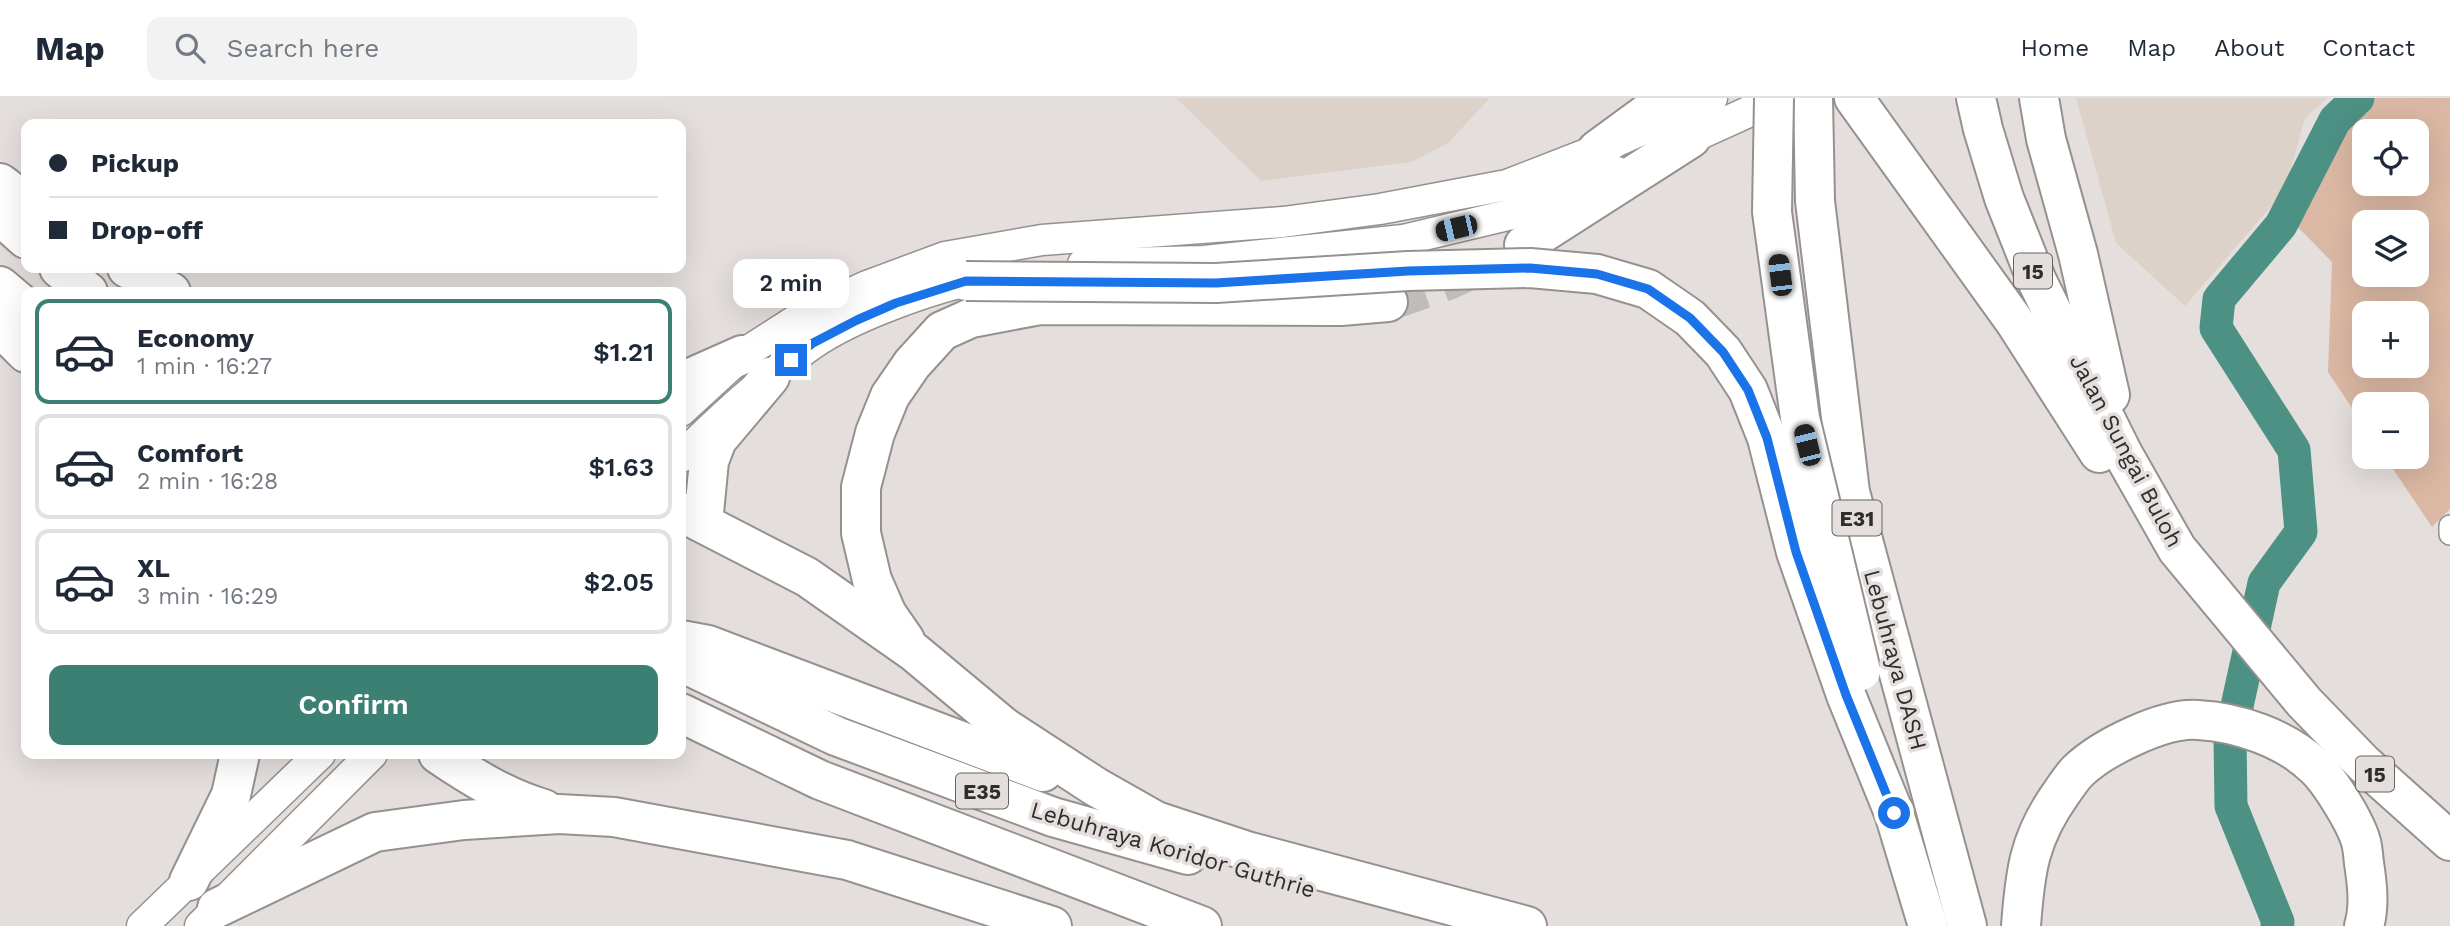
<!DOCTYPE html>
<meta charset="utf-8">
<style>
body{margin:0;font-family:"Work Sans",sans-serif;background:#f2f2f3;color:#1f2937;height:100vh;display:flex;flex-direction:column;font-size:26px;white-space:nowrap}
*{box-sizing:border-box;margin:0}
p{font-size:23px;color:#747a83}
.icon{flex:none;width:38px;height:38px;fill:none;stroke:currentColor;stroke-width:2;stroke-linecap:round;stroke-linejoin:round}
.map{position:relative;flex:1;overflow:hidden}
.drawer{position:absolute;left:21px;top:189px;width:665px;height:472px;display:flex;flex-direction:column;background:#fff;border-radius:14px;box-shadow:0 7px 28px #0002}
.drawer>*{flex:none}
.hud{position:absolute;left:21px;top:21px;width:665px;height:154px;border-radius:14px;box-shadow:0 7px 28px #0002;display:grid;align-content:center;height:154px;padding:0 28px;background:#fff}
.buttons{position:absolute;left:2352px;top:21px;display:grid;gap:14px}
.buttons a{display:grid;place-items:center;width:77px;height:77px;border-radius:14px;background:#fff;box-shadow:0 7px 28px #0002;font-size:35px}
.end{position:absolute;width:32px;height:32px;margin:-16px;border:9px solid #1a73e8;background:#fff;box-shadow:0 0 0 4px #fff}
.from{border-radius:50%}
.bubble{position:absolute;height:49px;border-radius:14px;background:#fff;box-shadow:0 7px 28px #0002;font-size:23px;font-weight:600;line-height:49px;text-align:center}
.car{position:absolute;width:21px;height:42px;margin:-21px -10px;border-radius:9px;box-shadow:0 0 5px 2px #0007;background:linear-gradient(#222 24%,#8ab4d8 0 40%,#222 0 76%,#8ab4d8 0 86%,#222 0)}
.hud b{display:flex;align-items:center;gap:24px;height:66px;font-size:26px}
.hud b+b{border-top:2px solid #e0e1e3}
.hud i{width:18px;height:18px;background:#1f2937}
ul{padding:12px 0 0;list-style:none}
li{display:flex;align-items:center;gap:21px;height:105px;margin:0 14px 10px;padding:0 14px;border:4px solid #e0e1e3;border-radius:14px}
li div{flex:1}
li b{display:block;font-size:26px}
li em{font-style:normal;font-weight:600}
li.active{border-color:#3c8074}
li>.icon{width:63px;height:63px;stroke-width:1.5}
.button{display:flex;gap:14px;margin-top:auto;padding:14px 28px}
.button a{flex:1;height:80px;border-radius:14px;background:#3c8074;color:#fff;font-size:28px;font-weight:600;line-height:80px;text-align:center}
header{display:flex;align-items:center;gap:42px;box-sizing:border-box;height:98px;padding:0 35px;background:#fff;border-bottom:2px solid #e0e1e3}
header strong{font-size:33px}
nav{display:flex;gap:38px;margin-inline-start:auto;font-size:24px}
.search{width:490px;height:63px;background:#f2f2f3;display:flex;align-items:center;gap:18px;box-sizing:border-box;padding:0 24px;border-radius:14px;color:#747a83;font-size:26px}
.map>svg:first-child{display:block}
.built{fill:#ddd2ca}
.green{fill:#dab8a3;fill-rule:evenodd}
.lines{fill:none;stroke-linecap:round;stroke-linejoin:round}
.river{stroke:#4d9184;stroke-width:33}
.highway-tunnel{stroke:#c0bcb9;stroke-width:38;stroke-dasharray:38 19;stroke-linecap:butt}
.street-casing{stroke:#96918e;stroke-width:24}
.secondary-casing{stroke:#96918e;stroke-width:33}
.highway-casing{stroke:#96918e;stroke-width:42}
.street{stroke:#fff;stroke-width:21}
.secondary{stroke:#fff;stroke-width:30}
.highway{stroke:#fff;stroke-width:38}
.highway-bridge-casing{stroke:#96918e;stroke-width:42;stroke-linecap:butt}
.highway-bridge{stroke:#fff;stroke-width:38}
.route{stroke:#1a73e8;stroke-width:9}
.labels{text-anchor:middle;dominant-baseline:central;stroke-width:7;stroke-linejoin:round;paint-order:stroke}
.shield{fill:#e4dfdc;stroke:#666362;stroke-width:2}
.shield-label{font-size:21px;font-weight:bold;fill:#302e2d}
.street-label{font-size:23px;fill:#302e2d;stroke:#e4dfdc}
</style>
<header>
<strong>Map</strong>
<div class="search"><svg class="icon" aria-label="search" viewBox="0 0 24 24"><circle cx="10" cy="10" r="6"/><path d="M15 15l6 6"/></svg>Search here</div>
<nav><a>Home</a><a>Map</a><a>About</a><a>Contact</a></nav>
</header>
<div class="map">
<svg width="2450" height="828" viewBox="0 0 2450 828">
<rect width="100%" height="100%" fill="#e4dfdc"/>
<!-- built -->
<g class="built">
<path d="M1176,0H1490L1448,45L1412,64L1261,83Z"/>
<path d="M2076,0H2327L2305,20L2285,92L2185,208L2116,145Z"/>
</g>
<!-- green -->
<path class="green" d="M2371,0H2450V411L2432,429L2385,359H2417V306H2364V328L2328,274L2332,164L2292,123L2346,25ZM2364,33H2417V86H2364ZM2364,124H2417V177H2364ZM2364,215H2417V268H2364Z"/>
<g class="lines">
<!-- river -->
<path class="river" d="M2277,828L2278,824L2231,708L2230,640L2264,485L2301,434L2294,352L2216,230L2219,201L2281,127L2335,22L2358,0"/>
<!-- highway-tunnel -->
<path class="highway-tunnel" d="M1388,204L1448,183L1471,172"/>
<!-- street casing -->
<g class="street-casing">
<path id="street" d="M2450,428V436"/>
</g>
<!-- secondary casing -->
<g class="secondary-casing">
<g id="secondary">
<path d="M1671,49L1779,0"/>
<path d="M1083,166L1204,163L1403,142L1508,117L1617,74"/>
<path d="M681,313L742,257L806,216L867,188L945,159L1042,142L1283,124L1380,111L1507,87L1597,52L1712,0"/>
<path d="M681,359C722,319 764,280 811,247C852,218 936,188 986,179"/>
<path d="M142,828L320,656"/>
<path d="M200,828L372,656"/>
</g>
</g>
<!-- highway casing -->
<g class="highway-casing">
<g id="highway">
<path d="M1813,0L1815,103L1850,394L1967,828"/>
<path d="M1854,0L2015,224L2099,355"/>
<path d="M1976,0L1983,31L2004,100L2037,183L2123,356L2177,451L2304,604L2364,666L2450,743"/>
<path d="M2039,0L2046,41L2078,156L2110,297"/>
<path d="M1597,52L1668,0"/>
<path d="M0,85L26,105"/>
<path d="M0,118L26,141"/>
<path d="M1524,147L1691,40"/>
<path d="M59,170L88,194"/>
<path d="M127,170L171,194"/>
<path d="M0,188L26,210"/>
<path d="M0,229L26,255"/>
<path d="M681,284L742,257"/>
<path d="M681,414L807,479L914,554L1004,629L1096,689L1156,723L1247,753L1527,828"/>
<path d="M703,425L709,363L717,342L770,279"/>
<path d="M681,542L708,547L1043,674"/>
<path d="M905,542L887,516L872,482L861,435V389L875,335L890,298L912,266L942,233L971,220L1040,207L1341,208L1388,204"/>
<path d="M681,564L836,638L1053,719L1188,757"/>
<path d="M681,615L820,682L1202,828"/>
<path d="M438,656C472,679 504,699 544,711"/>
<path d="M1894,715L1928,828"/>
<path d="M189,783L231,697L240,656"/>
<path d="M217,810L375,734L464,722L559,716L614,719L847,762L1052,828"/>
<path d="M2021,828C2025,773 2029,740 2062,694C2067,687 2072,679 2078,673C2102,650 2164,619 2198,622C2237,624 2285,640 2314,668C2329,681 2356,725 2361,744C2363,751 2363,758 2364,765C2367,785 2370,808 2364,828"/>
</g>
</g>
<!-- street -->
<use href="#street" class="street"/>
<!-- secondary -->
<use href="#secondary" class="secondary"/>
<!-- highway -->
<use href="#highway" class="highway"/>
<!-- highway-bridge casing -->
<g class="highway-bridge-casing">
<g id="highway-bridge">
<path d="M1774,0L1772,114L1800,320L1861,573"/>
<path d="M966,183L1216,185L1408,173L1530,170L1597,176L1648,191L1690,220L1723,254L1748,292L1767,340L1796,454L1846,597L1894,715"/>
</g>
</g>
<!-- highway-bridge -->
<use href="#highway-bridge" class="highway-bridge"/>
</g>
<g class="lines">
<!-- route -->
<path class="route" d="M791,262L813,245L857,222L896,205L966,183L1216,185L1408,173L1530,170L1597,176L1648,191L1690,220L1723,254L1748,292L1767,340L1796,454L1846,597L1894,715"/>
</g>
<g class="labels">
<!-- shield labels -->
<g class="shield">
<rect x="2014" y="155.5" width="38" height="35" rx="5"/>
<rect x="1832.5" y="402.5" width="49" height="35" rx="5"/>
<rect x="2356" y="658.5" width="38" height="35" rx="5"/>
<rect x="956" y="675.5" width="52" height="35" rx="5"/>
</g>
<g class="shield-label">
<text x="2033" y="173">15</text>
<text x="1857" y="420">E31</text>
<text x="2375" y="676">15</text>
<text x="982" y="693">E35</text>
</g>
<!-- street labels -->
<g class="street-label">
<text transform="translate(2126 353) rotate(62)">Jalan Sungai Buloh</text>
<text transform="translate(1895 562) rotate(75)">Lebuhraya DASH</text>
<text transform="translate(1173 752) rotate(16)">Lebuhraya Koridor Guthrie</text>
</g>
</g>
</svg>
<div class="buttons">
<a><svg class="icon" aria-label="locate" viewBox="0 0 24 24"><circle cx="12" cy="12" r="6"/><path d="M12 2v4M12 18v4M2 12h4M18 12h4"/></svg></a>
<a><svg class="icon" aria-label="layers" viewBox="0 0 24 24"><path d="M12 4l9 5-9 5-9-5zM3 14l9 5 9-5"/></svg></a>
<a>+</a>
<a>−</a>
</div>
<i class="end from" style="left:1894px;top:715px"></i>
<i class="end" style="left:791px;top:262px"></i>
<div class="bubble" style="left:733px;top:161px;width:116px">2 min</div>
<i class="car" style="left:1456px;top:130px;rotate:257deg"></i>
<i class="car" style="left:1780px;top:177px;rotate:353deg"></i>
<i class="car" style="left:1807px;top:347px;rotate:346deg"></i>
<div class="hud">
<b><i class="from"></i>Pickup</b>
<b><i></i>Drop-off</b>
</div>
<section class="drawer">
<ul>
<li class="active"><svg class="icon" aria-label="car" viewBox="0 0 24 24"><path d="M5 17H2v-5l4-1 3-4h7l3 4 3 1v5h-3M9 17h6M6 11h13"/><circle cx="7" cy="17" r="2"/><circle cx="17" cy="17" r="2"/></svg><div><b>Economy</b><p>1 min · 16:27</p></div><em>$1.21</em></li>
<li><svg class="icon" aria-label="car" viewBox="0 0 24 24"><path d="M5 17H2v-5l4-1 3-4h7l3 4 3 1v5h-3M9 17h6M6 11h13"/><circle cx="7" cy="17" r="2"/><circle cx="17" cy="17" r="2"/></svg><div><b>Comfort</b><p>2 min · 16:28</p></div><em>$1.63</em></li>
<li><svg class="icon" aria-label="car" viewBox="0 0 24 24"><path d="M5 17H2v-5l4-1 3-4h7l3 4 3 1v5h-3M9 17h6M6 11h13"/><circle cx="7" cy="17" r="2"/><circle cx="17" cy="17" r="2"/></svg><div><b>XL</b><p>3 min · 16:29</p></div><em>$2.05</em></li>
</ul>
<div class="button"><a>Confirm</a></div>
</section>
</div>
